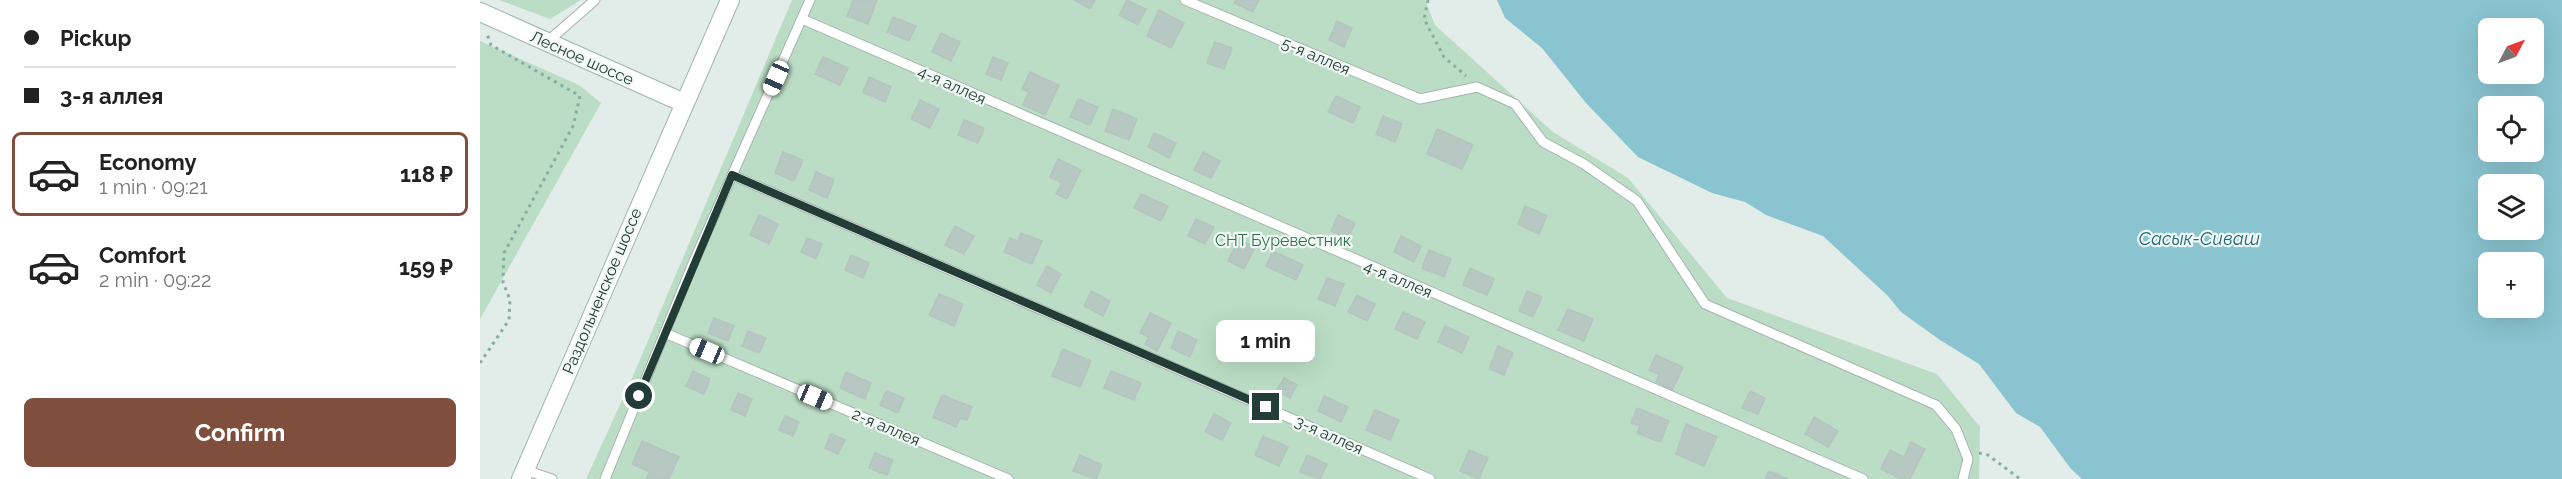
<!DOCTYPE html>
<meta charset="utf-8">
<style>
body{margin:0;font-family:Raleway,sans-serif;background:#f2f2f2;color:#222;height:100vh;display:flex;flex-direction:column;font-size:22px;white-space:nowrap}
*{box-sizing:border-box;margin:0}
p{font-size:20px;color:#767676}
.icon{flex:none;width:33px;height:33px;fill:none;stroke:currentColor;stroke-width:2;stroke-linecap:round;stroke-linejoin:round}
.map{position:relative;flex:1;overflow:hidden}
.panel{display:flex;flex-direction:column;background:#fff;width:480px}
.panel>*{flex:none}
.banner{display:grid;align-content:center;height:132px;padding:0 24px;background:#fff}
.needle{width:39px;rotate:49deg}
.buttons{position:absolute;left:1998px;top:18px;display:grid;gap:12px}
.buttons a{display:grid;place-items:center;width:66px;height:66px;border-radius:9px;background:#fff;box-shadow:0 6px 24px #0002;font-size:30px}
.end{position:absolute;width:27px;height:27px;margin:-14px;border:8px solid #223d36;background:#fff;box-shadow:0 0 0 3px #fff}
.from{border-radius:50%}
.bubble{position:absolute;height:42px;border-radius:9px;background:#fff;box-shadow:0 6px 24px #0002;font-size:20px;font-weight:700;line-height:42px;text-align:center}
.car{position:absolute;width:18px;height:36px;margin:-18px -9px;border-radius:8px;box-shadow:0 0 4px 2px #0007;background:linear-gradient(#fff 24%,#345 0 40%,#fff 0 76%,#345 0 86%,#fff 0)}
.banner b{display:flex;align-items:center;gap:21px;height:57px;font-size:22px}
.banner b+b{border-top:2px solid #e0e0e0}
.banner i{width:15px;height:15px;background:#222}
ul{padding:0;list-style:none}
li{display:flex;align-items:center;gap:18px;height:84px;margin:0 12px 9px;padding:0 12px;border:3px solid transparent;border-radius:9px}
li div{flex:1}
li b{display:block;font-size:22px}
li em{font-style:normal;font-weight:700}
li.selected{border-color:#7f4e3c}
li>.icon{width:54px;height:54px;stroke-width:1.5}
.button{display:flex;gap:12px;margin-top:auto;padding:12px 24px}
.button a{flex:1;height:69px;border-radius:9px;background:#7f4e3c;color:#fff;font-size:24px;font-weight:700;line-height:69px;text-align:center}
main{display:flex;flex:1;min-height:0}
.map>svg:first-child{display:block}
.green{fill:#bbddc5}
.water{fill:#8ac4d0;fill-rule:evenodd}
.building{fill:#b7c7c1;stroke:#b4c5bf;stroke-width:1.5}
.lines{fill:none;stroke-linecap:round;stroke-linejoin:round}
.service-casing{stroke:#a5b4af;stroke-width:11}
.secondary-casing{stroke:#a0b7b0;stroke-width:20}
.path{stroke:#83afa2;stroke-width:3;stroke-dasharray:3 4.5;stroke-linecap:butt}
.service{stroke:#fff;stroke-width:9}
.secondary{stroke:#fff;stroke-width:18}
.route{stroke:#223d36;stroke-width:8}
.labels{text-anchor:middle;dominant-baseline:central;stroke-width:4.5;stroke-linejoin:round;paint-order:stroke}
.street-label{font-size:16px;fill:#223d36;stroke:#f2f8f5}
.park-label{font-size:16px;fill:#2d7349;stroke:#f2f8f5}
.water-label{font-size:18px;font-style:italic;fill:#1d6778;stroke:#f2f8f5}
</style>
<main>
<section class="panel">
<div class="banner">
<b><i class="from"></i>Pickup</b>
<b><i></i>3-я аллея</b>
</div>
<ul>
<li class="selected"><svg class="icon" aria-label="car" viewBox="0 0 24 24"><path d="M5 17H2v-5l4-1 3-4h7l3 4 3 1v5h-3M9 17h6M6 11h13"/><circle cx="7" cy="17" r="2"/><circle cx="17" cy="17" r="2"/></svg><div><b>Economy</b><p>1 min · 09:21</p></div><em>118 ₽</em></li>
<li><svg class="icon" aria-label="car" viewBox="0 0 24 24"><path d="M5 17H2v-5l4-1 3-4h7l3 4 3 1v5h-3M9 17h6M6 11h13"/><circle cx="7" cy="17" r="2"/><circle cx="17" cy="17" r="2"/></svg><div><b>Comfort</b><p>2 min · 09:22</p></div><em>159 ₽</em></li>
</ul>
<div class="button"><a>Confirm</a></div>
</section>
<div class="map">
<svg width="2082" height="479" viewBox="0 0 2082 479">
<rect width="100%" height="100%" fill="#e2ece8"/>
<!-- green -->
<g class="green">
<path d="M19,0H101L70,19Z"/>
<path d="M312,0H945L955,25L1073,132L1148,178L1247,298L1457,374L1500,427L1499,479H106L150,383Z"/>
<path d="M0,41L99,85L121,103L0,319Z"/>
</g>
<!-- water -->
<path class="water" d="M1017,0H2082V479H1602L1591,469L1560,427L1536,413L1499,364L1460,340L1421,312L1408,296L1343,236L1286,215L1265,202L1232,193L1158,157L1106,103L1062,48L1025,18ZM2008,28H2054V74H2008ZM2008,106H2054V152H2008ZM2008,184H2054V230H2008ZM2008,262H2054V308H2008Z"/>
<!-- building -->
<g class="building">
<path d="M373,0H397L388,24L367,16Z"/>
<path d="M594,0H615L610,9Z"/>
<path d="M647,0L666,9L658,25L639,15Z"/>
<path d="M756,0H779L773,12L754,3Z"/>
<path d="M679,10L704,23L691,48L667,36Z"/>
<path d="M413,17L436,26L429,41L407,32Z"/>
<path d="M857,21L872,28L864,47L849,40Z"/>
<path d="M461,33L480,42L471,61L452,52Z"/>
<path d="M735,42L752,48L744,69L727,63Z"/>
<path d="M343,57L368,68L360,85L335,74Z"/>
<path d="M513,57L528,63L521,80L506,74Z"/>
<path d="M550,72L579,85L565,115L543,105L549,92L542,89Z"/>
<path d="M389,77L411,87L405,102L383,92Z"/>
<path d="M856,96L880,107L873,123L848,112Z"/>
<path d="M598,99L618,107L610,125L590,117Z"/>
<path d="M440,100L459,109L450,128L431,119Z"/>
<path d="M633,109L657,119L649,140L625,131Z"/>
<path d="M903,116L922,124L915,142L896,134Z"/>
<path d="M484,120L504,128L498,143L478,135Z"/>
<path d="M957,129L993,145L982,169L947,154Z"/>
<path d="M674,133L696,143L689,158L668,147Z"/>
<path d="M303,152L323,160L314,181L295,173Z"/>
<path d="M723,152L740,161L731,178L714,170Z"/>
<path d="M578,159L601,170L587,199L576,194L582,183L570,177Z"/>
<path d="M336,172L354,180L347,198L329,190Z"/>
<path d="M661,194L688,206L681,221L654,208Z"/>
<path d="M1045,206L1067,216L1059,234L1038,224Z"/>
<path d="M279,215L298,224L289,244L270,235Z"/>
<path d="M858,215L875,223L868,239L851,231Z"/>
<path d="M716,219L734,227L725,244L708,236Z"/>
<path d="M475,226L494,236L484,254L465,245Z"/>
<path d="M541,233L562,241L552,264L524,252L530,238L538,241Z"/>
<path d="M921,236L941,246L934,262L914,252Z"/>
<path d="M327,238L342,244L336,259L321,252Z"/>
<path d="M759,239L775,247L764,269L748,261Z"/>
<path d="M949,250L971,259L964,277L942,268Z"/>
<path d="M793,251L823,265L816,280L786,266Z"/>
<path d="M371,255L389,263L383,278L365,270Z"/>
<path d="M567,266L581,274L571,293L557,285Z"/>
<path d="M990,268L1014,279L1007,295L983,285Z"/>
<path d="M847,278L864,284L855,306L838,299Z"/>
<path d="M611,291L630,301L623,316L604,306Z"/>
<path d="M1047,291L1062,297L1053,317L1039,311Z"/>
<path d="M459,294L483,304L474,326L449,315Z"/>
<path d="M877,295L895,304L887,321L868,312Z"/>
<path d="M1088,309L1113,319L1104,341L1078,330Z"/>
<path d="M923,312L945,322L937,339L915,329Z"/>
<path d="M670,313L691,323L677,351L665,344L669,337L660,333Z"/>
<path d="M234,318L254,326L248,341L228,333Z"/>
<path d="M965,326L989,337L982,353L958,342Z"/>
<path d="M268,331L286,338L279,353L262,346Z"/>
<path d="M698,331L717,340L710,357L691,348Z"/>
<path d="M1018,346L1033,353L1024,375L1009,369Z"/>
<path d="M583,349L611,361L600,387L572,376Z"/>
<path d="M1176,355L1203,367L1192,390L1176,382L1179,374L1169,370Z"/>
<path d="M213,371L230,379L224,394L206,386Z"/>
<path d="M631,371L661,383L654,400L624,388Z"/>
<path d="M366,372L391,383L385,399L360,388Z"/>
<path d="M804,378L817,385L810,398L796,391Z"/>
<path d="M406,391L424,398L418,413L400,405Z"/>
<path d="M1270,391L1285,398L1278,414L1262,408Z"/>
<path d="M258,393L272,399L265,416L251,410Z"/>
<path d="M462,395L492,407L487,420L480,418L476,427L453,417Z"/>
<path d="M844,396L868,407L861,422L838,411Z"/>
<path d="M1157,408L1189,421L1180,442L1157,433L1160,426L1151,423Z"/>
<path d="M895,410L919,420L910,440L886,430Z"/>
<path d="M734,414L751,423L742,440L725,432Z"/>
<path d="M305,416L319,422L313,436L299,430Z"/>
<path d="M1334,417L1358,431L1348,447L1325,434Z"/>
<path d="M1206,424L1237,437L1224,466L1196,454Z"/>
<path d="M351,434L365,440L358,454L345,448Z"/>
<path d="M783,436L808,447L799,466L775,455Z"/>
<path d="M162,441L199,457L189,479H166L170,472L152,464Z"/>
<path d="M1431,442L1445,449L1430,479H1421L1401,469L1410,450L1424,457Z"/>
<path d="M989,450L1008,458L999,479L980,471Z"/>
<path d="M395,453L413,460L407,475L389,468Z"/>
<path d="M600,455L622,465L616,479L593,471Z"/>
<path d="M827,455L847,464L840,479L820,472Z"/>
<path d="M1289,471L1308,479H1285Z"/>
</g>
<g class="lines">
<!-- service casing -->
<g class="service-casing">
<g id="service">
<path d="M705,0L940,99L997,87L1035,104L1063,142L1104,164L1157,201L1225,304L1456,405L1476,429L1488,459L1483,479"/>
<path d="M322,19L1383,479"/>
<path d="M67,42L115,0"/>
<path d="M252,175L950,479"/>
<path d="M185,333L528,479"/>
<path d="M45,470L72,479"/>
<path d="M125,479L214,261L330,0"/>
</g>
</g>
<!-- secondary casing -->
<g class="secondary-casing">
<g id="secondary">
<path d="M0,12L204,103"/>
<path d="M41,479L250,0"/>
</g>
</g>
<!-- path -->
<g class="path">
<path d="M948,0L944,19L964,57L986,76"/>
<path d="M0,363L29,320L30,300L23,282L24,253L93,126L100,96L11,45L7,34"/>
<path d="M1499,453L1508,455L1540,479"/>
</g>
<!-- service -->
<use href="#service" class="service"/>
<!-- secondary -->
<use href="#secondary" class="secondary"/>
</g>
<g class="lines">
<!-- route -->
<path class="route" d="M159,396L252,175L786,407"/>
</g>
<g class="labels">
<!-- street labels -->
<g class="street-label">
<text transform="translate(836 56) rotate(23)">5-я аллея</text>
<text transform="translate(102 58) rotate(24)">Лесное шоссе</text>
<text transform="translate(472 85) rotate(24)">4-я аллея</text>
<text transform="translate(918 279) rotate(23)">4-я аллея</text>
<text transform="translate(122 291) rotate(-67)">Раздольненское шоссе</text>
<text transform="translate(406 427) rotate(23)">2-я аллея</text>
<text transform="translate(849 435) rotate(24)">3-я аллея</text>
</g>
<!-- park labels -->
<g class="park-label">
<text x="803" y="240">СНТ Буревестник</text>
</g>
<!-- water labels -->
<g class="water-label">
<text x="1719" y="238">Сасык-Сиваш</text>
</g>
</g>
</svg>
<div class="buttons">
<a><svg class="needle" viewBox="-14 -14 28 28"><path d="M0-13l5 13h-10z" fill="#e53935"/><path d="M0 13l5-13h-10z" fill="#767676"/></svg></a>
<a><svg class="icon" aria-label="locate" viewBox="0 0 24 24"><circle cx="12" cy="12" r="6"/><path d="M12 2v4M12 18v4M2 12h4M18 12h4"/></svg></a>
<a><svg class="icon" aria-label="layers" viewBox="0 0 24 24"><path d="M12 4l9 5-9 5-9-5zM3 14l9 5 9-5"/></svg></a>
<a>+</a>
</div>
<i class="end from" style="left:159px;top:396px"></i>
<i class="end" style="left:786px;top:407px"></i>
<div class="bubble" style="left:736px;top:320px;width:99px">1 min</div>
<i class="car" style="left:296px;top:78px;rotate:204deg"></i>
<i class="car" style="left:227px;top:351px;rotate:293deg"></i>
<i class="car" style="left:335px;top:397px;rotate:113deg"></i>
</div>
</main>
